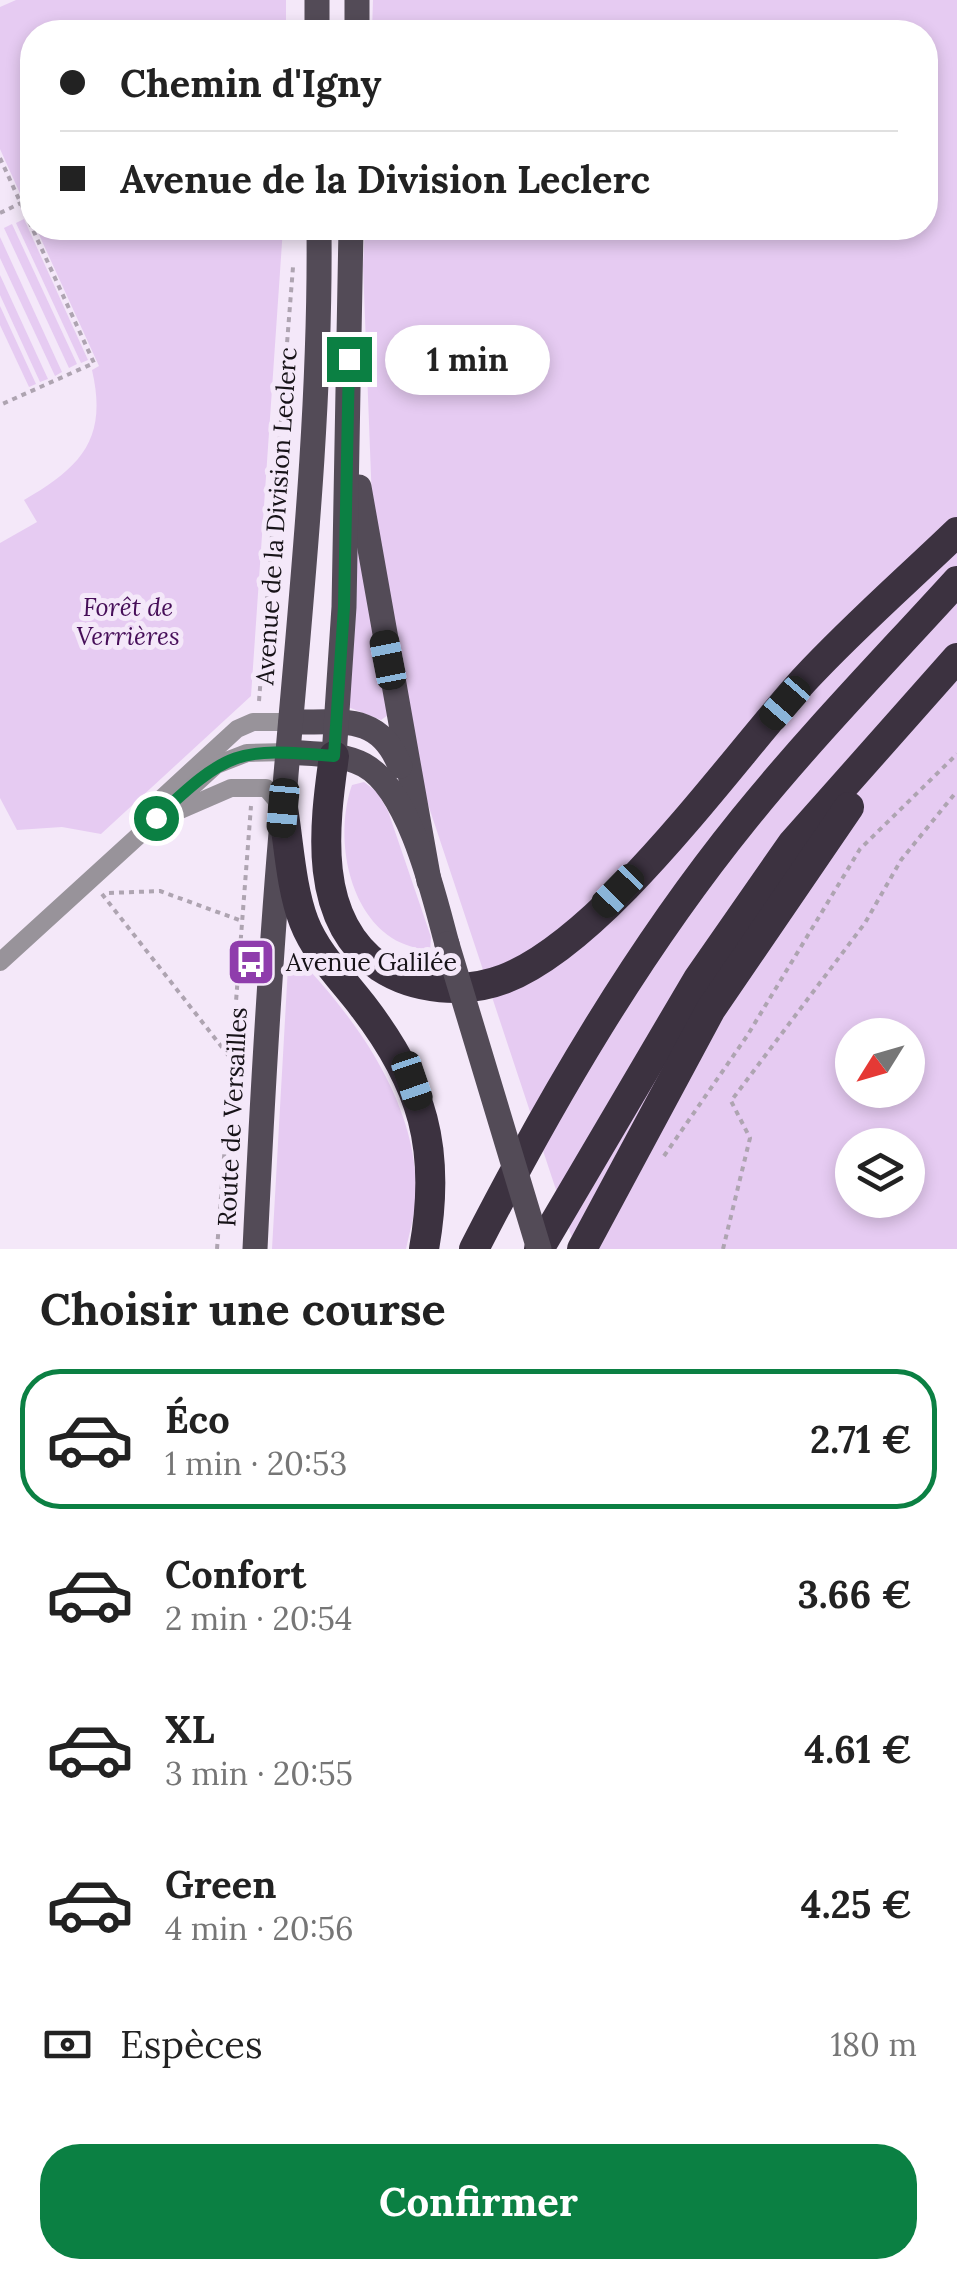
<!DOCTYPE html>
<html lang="fr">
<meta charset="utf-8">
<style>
body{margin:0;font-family:Lora,serif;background:#f2f2f2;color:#222;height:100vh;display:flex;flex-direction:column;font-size:38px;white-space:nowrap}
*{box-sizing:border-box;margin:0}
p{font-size:32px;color:#767676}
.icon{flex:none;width:55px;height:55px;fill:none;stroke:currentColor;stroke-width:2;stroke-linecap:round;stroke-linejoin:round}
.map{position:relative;height:1249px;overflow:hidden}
.side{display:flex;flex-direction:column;background:#fff;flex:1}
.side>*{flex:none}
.guide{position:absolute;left:20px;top:20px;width:918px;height:220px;border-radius:40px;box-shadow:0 5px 15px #0003;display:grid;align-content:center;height:220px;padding:0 40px;background:#fff}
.needle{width:65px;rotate:233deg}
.tools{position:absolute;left:835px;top:1018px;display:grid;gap:20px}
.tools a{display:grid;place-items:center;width:90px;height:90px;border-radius:50%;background:#fff;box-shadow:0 5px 15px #0003;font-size:50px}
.end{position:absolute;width:45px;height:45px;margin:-22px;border:12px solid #0b8043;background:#fff;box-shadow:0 0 0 5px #fff}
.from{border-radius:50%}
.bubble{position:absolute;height:70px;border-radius:35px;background:#fff;box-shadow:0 5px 15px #0003;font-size:32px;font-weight:700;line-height:70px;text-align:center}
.car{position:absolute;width:30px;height:60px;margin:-30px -15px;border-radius:12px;box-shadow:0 0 8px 2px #0007;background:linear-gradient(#222 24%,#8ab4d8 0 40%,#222 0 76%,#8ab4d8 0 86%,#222 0)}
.guide b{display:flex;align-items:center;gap:35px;height:95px;font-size:38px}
.guide b+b{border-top:2px solid #e0e0e0}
.guide i{width:25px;height:25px;background:#222}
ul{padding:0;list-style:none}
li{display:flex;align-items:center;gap:30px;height:140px;margin:0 20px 15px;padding:0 20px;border:5px solid transparent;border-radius:40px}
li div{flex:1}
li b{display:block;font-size:38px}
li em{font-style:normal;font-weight:700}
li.on{border-color:#0b8043}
li>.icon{width:90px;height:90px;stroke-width:1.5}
h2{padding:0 40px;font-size:45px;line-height:120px}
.pay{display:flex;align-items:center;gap:25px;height:110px;padding:0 40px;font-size:38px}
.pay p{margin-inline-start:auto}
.primary-button{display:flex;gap:20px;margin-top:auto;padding:20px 40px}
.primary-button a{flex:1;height:115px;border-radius:40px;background:#0b8043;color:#fff;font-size:40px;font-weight:700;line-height:115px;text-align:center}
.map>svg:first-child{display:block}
.green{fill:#e6cbf2;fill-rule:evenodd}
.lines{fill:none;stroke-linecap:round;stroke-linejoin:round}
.path{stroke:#aea4b1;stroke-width:4;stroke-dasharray:5 5;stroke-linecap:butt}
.street{stroke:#98939a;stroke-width:18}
.primary{stroke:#534b57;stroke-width:25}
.highway{stroke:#3c3240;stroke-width:30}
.primary-bridge{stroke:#534b57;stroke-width:25}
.route{stroke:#0b8043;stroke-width:12}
.labels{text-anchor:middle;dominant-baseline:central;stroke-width:10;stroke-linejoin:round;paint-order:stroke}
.street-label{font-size:25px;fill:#171318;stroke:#f4e8f9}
.park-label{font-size:25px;font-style:italic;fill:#460e58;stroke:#f4e8f9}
.poi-label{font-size:25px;fill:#171318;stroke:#f4e8f9;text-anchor:start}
</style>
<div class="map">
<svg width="957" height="1249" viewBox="0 0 957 1249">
<rect width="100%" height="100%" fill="#f4e8f9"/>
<!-- green -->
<g class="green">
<path d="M16,0H286V32H32V220L0,149V7Z"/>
<path d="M373,0H957V1249H577L574,1244L414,762L372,502L363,266L365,228H925V32H372ZM852,1035H908V1090H852ZM852,1145H908V1200H852Z"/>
<path d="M24,219L88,360L81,363L16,223Z"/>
<path d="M12,224L77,364L69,368L4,228Z"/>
<path d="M36,228H283L251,696L101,834L62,827L17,830L0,798V543L37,522L24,500C81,467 108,439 92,370L99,366Z"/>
<path d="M0,237L62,372L55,376L0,258Z"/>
<path d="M0,275L48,379L40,382L0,295Z"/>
<path d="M0,306L36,384L29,387L0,325Z"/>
<path d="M351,507L391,713L381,720L348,707Z"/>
<path d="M364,782L377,792L388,811L431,937L430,952C418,948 402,945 392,938C346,908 335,833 352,785Z"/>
<path d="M289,949C351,1011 415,1097 416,1188C417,1208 410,1230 406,1249H272Z"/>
</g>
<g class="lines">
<!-- path -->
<g class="path">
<path d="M0,158L94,363L0,405"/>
<path d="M0,213L21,203"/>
<path d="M259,701L293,267"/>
<path d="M109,893L160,891L242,921"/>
<path d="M102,894L232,1060"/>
<path d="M664,1156L747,1036L860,849L957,754"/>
<path d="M217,1249L251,806"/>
<path d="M723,1249L750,1138L731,1101L865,923L901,860L957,791"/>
</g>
<!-- street -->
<g class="street">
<path d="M150,809L237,729L253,722H291"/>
<path d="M171,814L231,788H266L283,808"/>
<path d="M0,962L216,765L247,753L288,752"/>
</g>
<!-- primary -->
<g class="primary">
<path d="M317,0V32"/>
<path d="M357,32V0"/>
<path d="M359,487L429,881"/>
<path d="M291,722C340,723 379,712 400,766"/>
<path d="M288,752C313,754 341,753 364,765C410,790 434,896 447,944"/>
<path d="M334,756L344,607L351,228"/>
<path d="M255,1249C262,1103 270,956 283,810C299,616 321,422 319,228"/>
</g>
<!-- highway -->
<g class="highway">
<path d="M334,756C324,827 312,919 380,967C415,990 465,994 504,979C605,940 729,763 804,680C852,628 906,581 957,532"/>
<path d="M283,808C289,845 291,888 304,922C316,953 342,979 362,1005C423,1084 442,1149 424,1249"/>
<path d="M474,1249C551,1099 638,950 744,819C811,736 886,659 957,581"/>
<path d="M539,1249L698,979L792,844L957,658"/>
<path d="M582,1249L711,1009L849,807"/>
</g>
<!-- primary-bridge -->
<path class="primary-bridge" d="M447,944L539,1249"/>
</g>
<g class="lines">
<!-- route -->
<path class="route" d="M156,818C228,751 236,747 334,756L344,607L349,359"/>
</g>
<!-- icons -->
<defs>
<g id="bus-square" transform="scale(2.5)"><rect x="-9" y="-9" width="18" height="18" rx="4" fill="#8f3dac" stroke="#f4e8f9"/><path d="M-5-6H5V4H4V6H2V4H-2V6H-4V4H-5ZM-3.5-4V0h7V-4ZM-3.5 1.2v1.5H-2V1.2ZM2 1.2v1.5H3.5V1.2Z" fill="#fff"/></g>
</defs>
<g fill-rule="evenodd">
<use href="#bus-square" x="251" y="962"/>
</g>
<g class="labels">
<!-- street labels -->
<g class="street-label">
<text transform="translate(276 516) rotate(-86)">Avenue de la Division Leclerc</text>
<text transform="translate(232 1117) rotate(-87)">Route de Versailles</text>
</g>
<!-- park labels -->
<g class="park-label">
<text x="128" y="607">Forêt de<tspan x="128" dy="29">Verrières</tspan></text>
</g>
<!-- poi labels -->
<g class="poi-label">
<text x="286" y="962">Avenue Galilée</text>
</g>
</g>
</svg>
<div class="tools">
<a><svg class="needle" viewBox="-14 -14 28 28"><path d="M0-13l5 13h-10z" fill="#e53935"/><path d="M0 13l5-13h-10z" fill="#767676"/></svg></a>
<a><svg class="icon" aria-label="layers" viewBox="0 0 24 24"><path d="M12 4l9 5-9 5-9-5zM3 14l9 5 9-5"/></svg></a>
</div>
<i class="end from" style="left:156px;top:818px"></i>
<i class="end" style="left:349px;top:359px"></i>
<div class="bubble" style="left:385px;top:325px;width:165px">1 min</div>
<i class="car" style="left:388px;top:660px;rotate:349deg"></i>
<i class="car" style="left:785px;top:703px;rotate:221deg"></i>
<i class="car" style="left:283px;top:808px;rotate:185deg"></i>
<i class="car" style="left:618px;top:891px;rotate:224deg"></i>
<i class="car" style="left:412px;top:1081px;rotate:161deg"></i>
<div class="guide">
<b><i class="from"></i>Chemin d'Igny</b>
<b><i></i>Avenue de la Division Leclerc</b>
</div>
</div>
<section class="side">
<h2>Choisir une course</h2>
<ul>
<li class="on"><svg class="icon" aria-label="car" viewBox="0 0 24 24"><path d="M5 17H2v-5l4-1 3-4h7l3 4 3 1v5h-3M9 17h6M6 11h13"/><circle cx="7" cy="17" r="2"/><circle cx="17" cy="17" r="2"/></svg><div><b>Éco</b><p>1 min · 20:53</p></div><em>2.71 €</em></li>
<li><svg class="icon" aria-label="car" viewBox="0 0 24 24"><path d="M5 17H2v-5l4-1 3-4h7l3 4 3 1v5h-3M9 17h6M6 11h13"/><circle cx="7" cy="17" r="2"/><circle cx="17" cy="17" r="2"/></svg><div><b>Confort</b><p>2 min · 20:54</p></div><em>3.66 €</em></li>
<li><svg class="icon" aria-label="car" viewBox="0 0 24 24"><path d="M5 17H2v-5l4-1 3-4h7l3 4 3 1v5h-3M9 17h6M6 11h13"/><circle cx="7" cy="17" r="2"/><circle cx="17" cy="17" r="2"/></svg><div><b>XL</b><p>3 min · 20:55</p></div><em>4.61 €</em></li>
<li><svg class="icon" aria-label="car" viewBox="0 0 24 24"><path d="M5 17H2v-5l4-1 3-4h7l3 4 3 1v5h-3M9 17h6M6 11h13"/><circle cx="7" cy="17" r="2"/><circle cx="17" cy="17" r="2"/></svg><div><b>Green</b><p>4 min · 20:56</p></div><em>4.25 €</em></li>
</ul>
<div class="pay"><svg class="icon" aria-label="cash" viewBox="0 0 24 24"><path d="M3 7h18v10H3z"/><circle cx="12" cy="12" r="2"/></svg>Espèces<p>180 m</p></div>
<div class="primary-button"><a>Confirmer</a></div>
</section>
